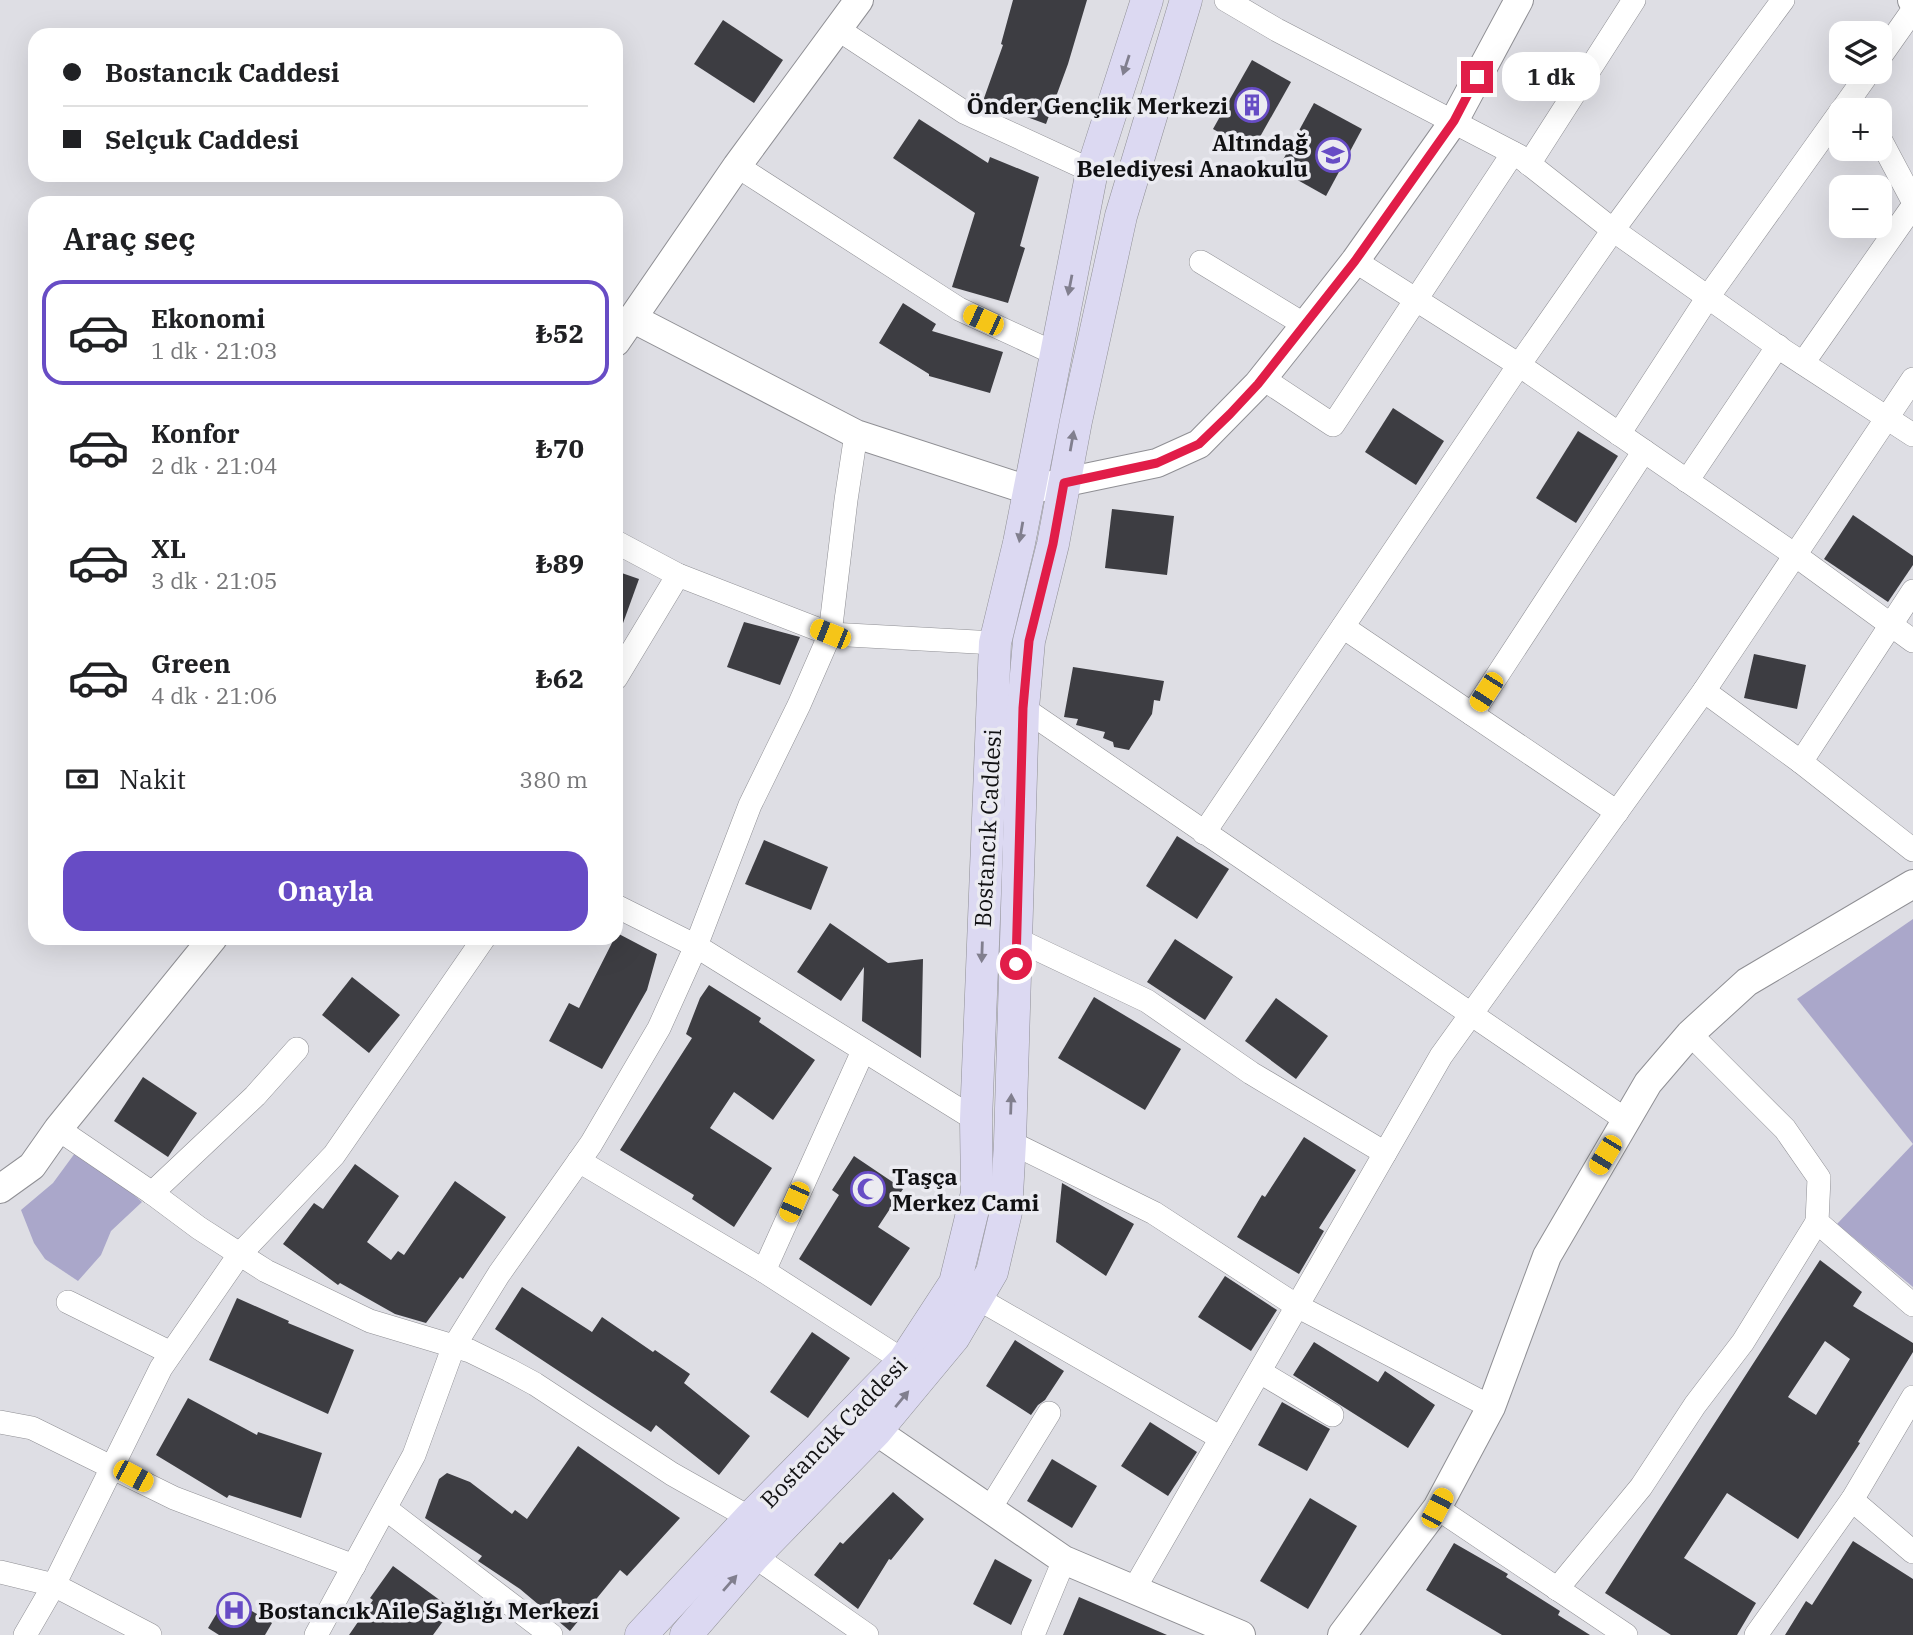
<!DOCTYPE html>
<html lang="tr">
<meta charset="utf-8">
<style>
body{margin:0;font-family:"IBM Plex Serif",serif;background:#f6f6f6;color:#202124;height:100vh;display:flex;flex-direction:column;font-size:26px;white-space:nowrap}
*{box-sizing:border-box;margin:0}
p{font-size:23px;color:#757577}
.icon{flex:none;width:38px;height:38px;fill:none;stroke:currentColor;stroke-width:2;stroke-linecap:round;stroke-linejoin:round}
.map{position:relative;flex:1;overflow:hidden}
.drawer{position:absolute;left:28px;top:196px;width:595px;height:749px;display:flex;flex-direction:column;background:#fff;border-radius:21px;box-shadow:0 7px 28px #0002}
.drawer>*{flex:none}
.banner{position:absolute;left:28px;top:28px;width:595px;height:154px;border-radius:21px;box-shadow:0 7px 28px #0002;display:grid;align-content:center;height:154px;padding:0 35px;background:#fff}
.controls{position:absolute;left:1829px;top:21px;display:grid;gap:14px}
.controls a{display:grid;place-items:center;width:63px;height:63px;border-radius:14px;background:#fff;box-shadow:0 7px 28px #0002;font-size:35px}
.end{position:absolute;width:32px;height:32px;margin:-16px;border:9px solid #e11d48;background:#fff;box-shadow:0 0 0 4px #fff}
.from{border-radius:50%}
.bubble{position:absolute;height:49px;border-radius:21px;background:#fff;box-shadow:0 7px 28px #0002;font-size:23px;font-weight:800;line-height:49px;text-align:center}
.car{position:absolute;width:21px;height:42px;margin:-21px -10px;border-radius:9px;box-shadow:0 0 5px 2px #0007;background:linear-gradient(#f5c518 24%,#345 0 40%,#f5c518 0 76%,#345 0 86%,#f5c518 0)}
.banner b{display:flex;align-items:center;gap:24px;height:66px;font-size:26px}
.banner b+b{border-top:2px solid #e0e0e0}
.banner i{width:18px;height:18px;background:#202124}
ul{padding:0;list-style:none}
li{display:flex;align-items:center;gap:21px;height:105px;margin:0 14px 10px;padding:0 21px;border:4px solid transparent;border-radius:21px}
li div{flex:1}
li b{display:block;font-size:26px}
li em{font-style:normal;font-weight:800}
li.selected{border-color:#674cc5}
li>.icon{width:63px;height:63px;stroke-width:1.5}
h2{padding:0 35px;font-size:32px;line-height:84px}
.pay{display:flex;align-items:center;gap:18px;height:77px;padding:0 35px;font-size:26px}
.pay p{margin-inline-start:auto}
.action{display:flex;gap:14px;margin-top:auto;padding:14px 35px}
.action a{flex:1;height:80px;border-radius:21px;background:#674cc5;color:#fff;font-size:28px;font-weight:800;line-height:80px;text-align:center}
.map>svg:first-child{display:block}
.green{fill:#aaa7ca}
.building{fill:#3d3d42;fill-rule:evenodd}
.lines{fill:none;stroke-linecap:round;stroke-linejoin:round}
.minor-casing{stroke:#8f8f94;stroke-width:24}
.tertiary-casing{stroke:#8f8f94;stroke-width:30}
.secondary-casing{stroke:#8f8f94;stroke-width:33}
.minor{stroke:#fff;stroke-width:23}
.tertiary{stroke:#fff;stroke-width:28}
.secondary{stroke:#dcd9f2;stroke-width:32}
.oneway{fill:#817f8e}
.route{stroke:#e11d48;stroke-width:9}
.labels{text-anchor:middle;dominant-baseline:central;stroke-width:7;stroke-linejoin:round;paint-order:stroke}
.poi-label{font-size:23px;font-weight:bold;fill:#111113;stroke:#ebebf1;text-anchor:end}
.street-label{font-size:23px;fill:#111113;stroke:#ebebf1}
</style>
<div class="map">
<svg width="1913" height="1635" viewBox="0 0 1913 1635">
<rect width="100%" height="100%" fill="#dedee4"/>
<!-- green -->
<g class="green">
<path d="M1913,919V1144L1797,999Z"/>
<path d="M1913,1144V1287L1837,1224Z"/>
<path d="M75,1153L108,1172L142,1202L111,1231L101,1255L78,1281L45,1259L34,1243L21,1210L53,1183Z"/>
</g>
<!-- building -->
<g class="building">
<path d="M1013,0H1087L1068,64L1046,124L983,101L1003,45L1001,44Z"/>
<path d="M723,20L783,60L754,103L694,64Z"/>
<path d="M1252,60L1291,82L1252,151L1213,129Z"/>
<path d="M1314,103L1362,129L1326,196L1278,169Z"/>
<path d="M919,119L988,163L990,157L1039,177L1020,246L1025,248L1008,303L952,287L975,213L893,158Z"/>
<path d="M903,303L936,324L932,331L1003,352L990,393L929,376V374L879,343Z"/>
<path d="M1393,408L1444,441L1416,485L1365,452Z"/>
<path d="M1578,431L1618,456L1576,523L1536,498Z"/>
<path d="M1112,509L1174,516L1167,575L1105,568Z"/>
<path d="M1853,515L1913,556V565L1888,602L1824,559Z"/>
<path d="M616,571L639,579L618,637L616,636Z"/>
<path d="M744,622L800,637L780,685L727,667Z"/>
<path d="M1754,654L1806,665L1797,709L1744,698Z"/>
<path d="M1073,667L1164,681L1160,701L1154,700L1152,714L1129,750L1114,747L1113,742L1103,738L1105,732L1076,725L1078,719L1064,717Z"/>
<path d="M1177,836L1229,869L1197,919L1146,886Z"/>
<path d="M764,840L828,867L811,910L745,884Z"/>
<path d="M830,923L888,963L923,959L921,1058L862,1021L864,967L841,1001L797,972Z"/>
<path d="M617,933L657,954L647,990L602,1069L549,1041L569,1003L579,1008Z"/>
<path d="M1175,939L1233,977L1205,1020L1147,982Z"/>
<path d="M352,977L400,1015L369,1053L322,1015Z"/>
<path d="M709,985L761,1018L759,1022L815,1060L773,1120L734,1092L710,1128L772,1168L734,1227L692,1199L694,1195L620,1150L692,1038L686,1034L700,998Z"/>
<path d="M1094,997L1181,1049L1145,1110L1058,1058Z"/>
<path d="M1276,998L1328,1036L1296,1079L1245,1041Z"/>
<path d="M143,1077L197,1113L168,1157L114,1121Z"/>
<path d="M1304,1137L1356,1170L1319,1228L1324,1231L1299,1274L1237,1237L1262,1195L1265,1197Z"/>
<path d="M854,1156L903,1189L878,1227L910,1248L871,1306L799,1259L839,1195L832,1190Z"/>
<path d="M355,1164L399,1196L367,1242L391,1260L398,1251L404,1255L455,1181L506,1217L463,1279L460,1277L426,1323L395,1314L340,1283L338,1285L283,1244L314,1203L323,1209Z"/>
<path d="M1062,1183L1134,1224L1106,1276L1056,1242Z"/>
<path d="M1820,1260L1862,1292L1853,1306L1913,1343V1352L1858,1442L1860,1443L1798,1539L1727,1493L1684,1558L1756,1603L1737,1635H1671L1605,1593ZM1825,1341L1850,1359L1816,1415L1788,1397Z"/>
<path d="M1225,1276L1277,1310L1251,1351L1198,1317Z"/>
<path d="M522,1287L592,1332L602,1317L653,1352L655,1350L690,1374L684,1383L750,1436L719,1475L656,1425L651,1432L495,1329Z"/>
<path d="M237,1298L289,1321L288,1323L354,1350L328,1414L209,1360Z"/>
<path d="M812,1332L850,1358L808,1418L770,1392Z"/>
<path d="M1015,1340L1064,1371L1045,1400L1038,1405L1031,1415L986,1386Z"/>
<path d="M1314,1342L1378,1382L1385,1371L1435,1405L1408,1448L1293,1375Z"/>
<path d="M188,1398L257,1435L258,1432L322,1453L301,1518L229,1495L227,1498L156,1455Z"/>
<path d="M1282,1402L1330,1429L1307,1471L1258,1445Z"/>
<path d="M1150,1422L1197,1452L1168,1496L1121,1466Z"/>
<path d="M578,1446L680,1518L627,1576L620,1570L570,1631L520,1589L478,1561L482,1556L425,1518L439,1479L447,1473L470,1482L512,1514L515,1510L527,1519Z"/>
<path d="M1052,1459L1097,1486L1072,1528L1027,1501Z"/>
<path d="M893,1492L924,1519L891,1560L889,1559L858,1609L814,1575L840,1542L843,1544Z"/>
<path d="M1310,1498L1357,1526L1308,1609L1260,1581Z"/>
<path d="M1853,1541L1913,1579V1635H1785L1806,1601L1812,1605Z"/>
<path d="M1454,1543L1508,1574L1506,1577L1560,1611L1558,1615L1590,1635H1502L1426,1590Z"/>
<path d="M995,1559L1032,1580L1011,1625L973,1604Z"/>
<path d="M393,1566L452,1609L433,1635H349L373,1600L370,1598Z"/>
<path d="M227,1596L272,1623L265,1635H219L208,1628Z"/>
<path d="M1079,1597L1167,1635H1063Z"/>
</g>
<g class="lines">
<!-- minor casing -->
<g class="minor-casing">
<g id="minor">
<path d="M1226,0L1277,30L1519,156L1613,230L1784,351L1913,435"/>
<path d="M839,30L964,112L1092,171"/>
<path d="M1880,57L1913,10"/>
<path d="M1842,110L1869,72"/>
<path d="M1880,139L1913,201"/>
<path d="M1529,164L1634,0"/>
<path d="M737,166L959,309L1056,354"/>
<path d="M1355,261L1519,365L1795,555L1913,641"/>
<path d="M1201,262L1305,325"/>
<path d="M1803,363L1913,206"/>
<path d="M1262,378L1333,425L1513,153"/>
<path d="M1619,434L1708,297L1841,111"/>
<path d="M1687,481L1778,346"/>
<path d="M616,542L678,575L830,634L995,643"/>
<path d="M1343,627L1617,812"/>
<path d="M616,678L678,575"/>
<path d="M1704,691L1801,762L1913,850"/>
<path d="M1023,708L1626,1120"/>
<path d="M1472,714L1644,451"/>
<path d="M1801,762L1913,591"/>
<path d="M1204,833L1519,365L1613,230L1783,0"/>
<path d="M616,906L696,946L976,1120"/>
<path d="M1016,939L1147,1001L1251,1073L1385,1153"/>
<path d="M1690,1034L1785,1129L1819,1178L1817,1222L1913,1305"/>
<path d="M58,1129L152,1193L199,1228L266,1271L370,1321L470,1351L509,1370L535,1384L672,1474L750,1518"/>
<path d="M1010,1142L1154,1213L1297,1306L1491,1407"/>
<path d="M579,1161L764,1271L904,1361"/>
<path d="M152,1193L255,1096L297,1049"/>
<path d="M764,1271L863,1051"/>
<path d="M977,1298L1221,1438"/>
<path d="M68,1302L171,1353"/>
<path d="M1260,1372L1332,1415"/>
<path d="M0,1422L32,1428L174,1498L354,1566"/>
<path d="M1852,1500L1913,1552"/>
<path d="M1437,1508L1626,1635"/>
<path d="M386,1509L551,1635"/>
<path d="M989,1510L1049,1413"/>
<path d="M754,1556L867,1635"/>
<path d="M0,1572L54,1585L150,1635"/>
<path d="M1557,1589L1641,1487L1695,1405L1743,1342L1817,1222"/>
<path d="M1133,1591L1441,1056L1704,691L1913,379"/>
<path d="M25,1635L54,1585L161,1368L239,1255L334,1155L484,938"/>
<path d="M316,1635L414,1455L453,1348L499,1274L591,1144L659,1028L696,946L750,805L799,705L830,634L846,500L856,434"/>
<path d="M1033,1635L1064,1560"/>
<path d="M1756,1635L1852,1500L1913,1397"/>
</g>
</g>
<!-- tertiary casing -->
<g class="tertiary-casing">
<g id="tertiary">
<path d="M1912,0L1913,1"/>
<path d="M632,318L856,434L1028,490L1157,463L1199,444L1258,384L1297,335L1355,261L1454,121L1519,0"/>
<path d="M616,342L737,166L859,0"/>
<path d="M0,1189L32,1166L58,1129L213,938"/>
<path d="M876,1431L1064,1560L1241,1635"/>
<path d="M1342,1635L1437,1508L1491,1407L1547,1256L1648,1083L1690,1034L1747,982L1913,884"/>
</g>
</g>
<!-- secondary casing -->
<g class="secondary-casing">
<g id="secondary">
<path d="M641,1635L750,1518L904,1361L955,1283L977,1193L976,1120L995,643L1019,543L1092,171L1147,0"/>
<path d="M686,1635L754,1556L876,1431L954,1337L992,1272L1006,1212L1010,1142L1023,708L1029,641L1053,544L1076,421L1121,216L1186,0"/>
</g>
</g>
<!-- minor -->
<use href="#minor" class="minor"/>
<!-- tertiary -->
<use href="#tertiary" class="tertiary"/>
<!-- secondary -->
<use href="#secondary" class="secondary"/>
</g>
<!-- one-way arrows -->
<defs><path id="oneway-solid" d="M-6-.8H1V-3.2L6.5 0L1 3.2V.8H-6Z" transform="scale(1.75)"/></defs>
<g class="oneway">
<use href="#oneway-solid" transform="translate(1126 65) rotate(108)"/>
<use href="#oneway-solid" transform="translate(1070 285) rotate(101)"/>
<use href="#oneway-solid" transform="translate(1072 441) rotate(-80)"/>
<use href="#oneway-solid" transform="translate(1021 532) rotate(100)"/>
<use href="#oneway-solid" transform="translate(982 952) rotate(92)"/>
<use href="#oneway-solid" transform="translate(1011 1104) rotate(-88)"/>
<use href="#oneway-solid" transform="translate(902 1399) rotate(-50)"/>
<use href="#oneway-solid" transform="translate(730 1583) rotate(-49)"/>
</g>
<g class="lines">
<!-- route -->
<path class="route" d="M1016,964L1023,708L1029,641L1053,544L1064,483L1157,463L1199,444L1230,414L1258,384L1355,261L1454,121L1477,77"/>
</g>
<!-- icons -->
<defs>
<g id="building-ring" transform="scale(1.75)"><circle r="9.5" fill="#ebebf1" stroke="#674cc5" stroke-width="1.5"/><path d="M-4-6H4V6H1V3H-1V6H-4ZM-2.5-4.3h1.7v1.8h-1.7ZM.8-4.3h1.7v1.8H.8ZM-2.5-1h1.7V.8h-1.7ZM.8-1h1.7V.8H.8Z" fill="#674cc5"/></g>
<g id="school-ring" transform="scale(1.75)"><circle r="9.5" fill="#ebebf1" stroke="#674cc5" stroke-width="1.5"/><path d="M0-5L7-2L0 1L-7-2ZM-4 1L0 2.5L4 1V4Q0 6-4 4Z" fill="#674cc5"/></g>
<g id="mosque-ring" transform="scale(1.75)"><circle r="9.5" fill="#ebebf1" stroke="#674cc5" stroke-width="1.5"/><path d="M3.5-4.9A6 6 0 1 0 3.5 4.9A5 5 0 1 1 3.5-4.9Z" fill="#674cc5"/></g>
<g id="hospital-ring" transform="scale(1.75)"><circle r="9.5" fill="#ebebf1" stroke="#674cc5" stroke-width="1.5"/><path d="M-5-5h3v3.5h4V-5h3V5h-3V1.5h-4V5h-3Z" fill="#674cc5"/></g>
</defs>
<g fill-rule="evenodd">
<use href="#building-ring" x="1252" y="105"/>
<use href="#school-ring" x="1333" y="155"/>
<use href="#mosque-ring" x="868" y="1189"/>
<use href="#hospital-ring" x="234" y="1610"/>
</g>
<g class="labels">
<!-- poi labels -->
<g class="poi-label">
<text x="1228" y="105">Önder Gençlik Merkezi</text>
<text x="1308" y="142">Altındağ<tspan x="1308" dy="26">Belediyesi Anaokulu</tspan></text>
<text x="892" y="1176" text-anchor="start">Taşça<tspan x="892" dy="26">Merkez Cami</tspan></text>
<text x="258" y="1610" text-anchor="start">Bostancık Aile Sağlığı Merkezi</text>
</g>
<!-- street labels -->
<g class="street-label">
<text transform="translate(987 828) rotate(-87)">Bostancık Caddesi</text>
<text transform="translate(833 1432) rotate(-46)">Bostancık Caddesi</text>
</g>
</g>
</svg>
<div class="controls">
<a><svg class="icon" aria-label="layers" viewBox="0 0 24 24"><path d="M12 4l9 5-9 5-9-5zM3 14l9 5 9-5"/></svg></a>
<a>+</a>
<a>−</a>
</div>
<i class="end from" style="left:1016px;top:964px"></i>
<i class="end" style="left:1477px;top:77px"></i>
<div class="bubble" style="left:1502px;top:52px;width:98px">1 dk</div>
<i class="car" style="left:983px;top:320px;rotate:295deg"></i>
<i class="car" style="left:830px;top:634px;rotate:292deg"></i>
<i class="car" style="left:1486px;top:692px;rotate:213deg"></i>
<i class="car" style="left:1605px;top:1155px;rotate:211deg"></i>
<i class="car" style="left:794px;top:1202px;rotate:204deg"></i>
<i class="car" style="left:133px;top:1476px;rotate:118deg"></i>
<i class="car" style="left:1437px;top:1508px;rotate:28deg"></i>
<div class="banner">
<b><i class="from"></i>Bostancık Caddesi</b>
<b><i></i>Selçuk Caddesi</b>
</div>
<section class="drawer">
<h2>Araç seç</h2>
<ul>
<li class="selected"><svg class="icon" aria-label="car" viewBox="0 0 24 24"><path d="M5 17H2v-5l4-1 3-4h7l3 4 3 1v5h-3M9 17h6M6 11h13"/><circle cx="7" cy="17" r="2"/><circle cx="17" cy="17" r="2"/></svg><div><b>Ekonomi</b><p>1 dk · 21:03</p></div><em>₺52</em></li>
<li><svg class="icon" aria-label="car" viewBox="0 0 24 24"><path d="M5 17H2v-5l4-1 3-4h7l3 4 3 1v5h-3M9 17h6M6 11h13"/><circle cx="7" cy="17" r="2"/><circle cx="17" cy="17" r="2"/></svg><div><b>Konfor</b><p>2 dk · 21:04</p></div><em>₺70</em></li>
<li><svg class="icon" aria-label="car" viewBox="0 0 24 24"><path d="M5 17H2v-5l4-1 3-4h7l3 4 3 1v5h-3M9 17h6M6 11h13"/><circle cx="7" cy="17" r="2"/><circle cx="17" cy="17" r="2"/></svg><div><b>XL</b><p>3 dk · 21:05</p></div><em>₺89</em></li>
<li><svg class="icon" aria-label="car" viewBox="0 0 24 24"><path d="M5 17H2v-5l4-1 3-4h7l3 4 3 1v5h-3M9 17h6M6 11h13"/><circle cx="7" cy="17" r="2"/><circle cx="17" cy="17" r="2"/></svg><div><b>Green</b><p>4 dk · 21:06</p></div><em>₺62</em></li>
</ul>
<div class="pay"><svg class="icon" aria-label="cash" viewBox="0 0 24 24"><path d="M3 7h18v10H3z"/><circle cx="12" cy="12" r="2"/></svg>Nakit<p>380 m</p></div>
<div class="action"><a>Onayla</a></div>
</section>
</div>
